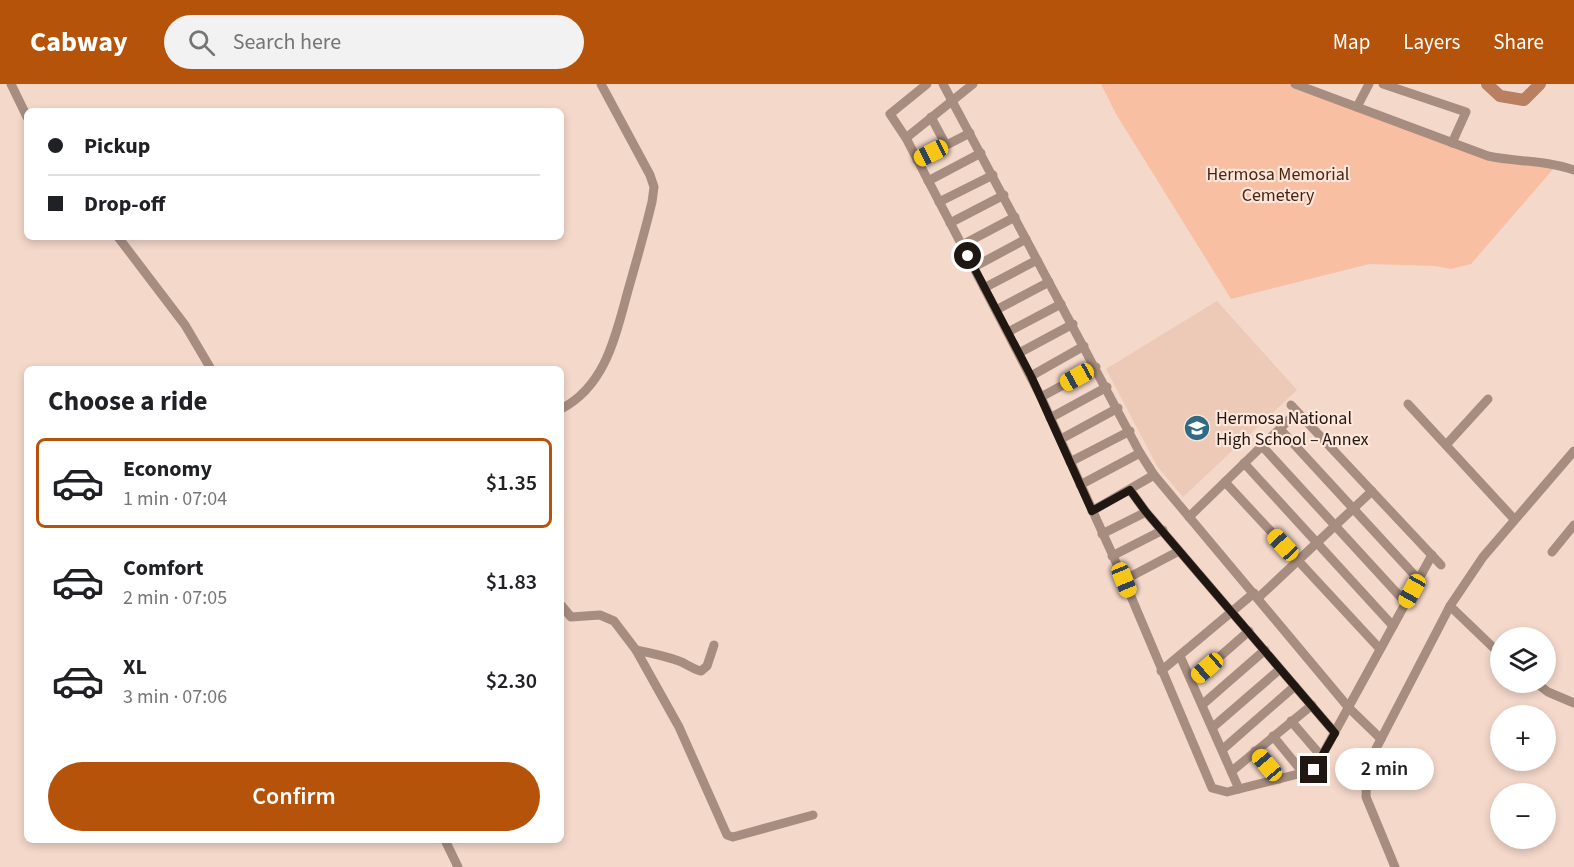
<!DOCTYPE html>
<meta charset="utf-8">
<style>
body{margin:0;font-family:"Source Sans 3",sans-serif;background:#f2f2f2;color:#202124;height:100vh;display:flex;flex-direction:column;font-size:22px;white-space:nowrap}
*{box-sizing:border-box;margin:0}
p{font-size:20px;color:#757577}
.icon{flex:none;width:33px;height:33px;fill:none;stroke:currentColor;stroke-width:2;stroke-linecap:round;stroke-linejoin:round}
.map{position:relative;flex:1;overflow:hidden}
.sheet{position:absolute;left:24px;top:282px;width:540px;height:477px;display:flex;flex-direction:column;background:#fff;border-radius:9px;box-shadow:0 3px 9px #0003}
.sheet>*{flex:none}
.hud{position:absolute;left:24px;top:24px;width:540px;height:132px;border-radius:9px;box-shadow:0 3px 9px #0003;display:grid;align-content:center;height:132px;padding:0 24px;background:#fff}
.tools{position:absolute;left:1490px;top:543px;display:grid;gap:12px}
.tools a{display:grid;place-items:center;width:66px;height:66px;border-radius:50%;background:#fff;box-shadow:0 3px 9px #0003;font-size:30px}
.end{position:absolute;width:27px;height:27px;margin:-14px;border:8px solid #201712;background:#fff;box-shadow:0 0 0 3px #fff}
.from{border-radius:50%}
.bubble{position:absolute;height:42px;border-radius:21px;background:#fff;box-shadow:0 3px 9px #0003;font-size:20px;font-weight:600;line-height:42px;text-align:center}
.car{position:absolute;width:18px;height:36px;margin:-18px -9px;border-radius:8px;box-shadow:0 0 4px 2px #0007;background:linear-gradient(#f5c518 24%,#345 0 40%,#f5c518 0 76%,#345 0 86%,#f5c518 0)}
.hud b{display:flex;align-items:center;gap:21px;height:57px;font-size:22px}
.hud b+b{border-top:2px solid #e0e0e0}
.hud i{width:15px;height:15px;background:#202124}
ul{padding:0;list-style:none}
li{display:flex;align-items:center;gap:18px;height:90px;margin:0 12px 9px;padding:0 12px;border:3px solid transparent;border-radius:9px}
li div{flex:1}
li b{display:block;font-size:22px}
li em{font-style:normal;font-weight:600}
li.on{border-color:#b45309}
li>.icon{width:54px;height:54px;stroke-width:1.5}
h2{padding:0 24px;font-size:27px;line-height:72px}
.button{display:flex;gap:12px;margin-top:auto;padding:12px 24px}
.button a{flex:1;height:69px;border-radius:36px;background:#b45309;color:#fff;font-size:24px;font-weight:600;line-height:69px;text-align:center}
header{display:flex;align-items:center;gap:36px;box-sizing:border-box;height:84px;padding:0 30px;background:#b45309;color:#fff}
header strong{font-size:28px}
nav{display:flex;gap:33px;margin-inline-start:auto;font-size:21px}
.search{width:420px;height:54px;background:#f2f2f2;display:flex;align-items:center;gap:15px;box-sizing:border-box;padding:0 21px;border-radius:33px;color:#757577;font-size:22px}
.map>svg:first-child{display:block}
.built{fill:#edc9b8}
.green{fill:#f9bfa2}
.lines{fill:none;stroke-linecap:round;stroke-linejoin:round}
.river{stroke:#b87f61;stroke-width:12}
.minor{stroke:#a78d80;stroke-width:9}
.route{stroke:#201712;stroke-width:8}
.labels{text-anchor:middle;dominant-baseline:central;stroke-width:4.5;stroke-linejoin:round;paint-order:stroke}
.park-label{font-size:18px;fill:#4b240e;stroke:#fee6db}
.poi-label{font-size:18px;fill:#201712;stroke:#fee6db;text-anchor:start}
</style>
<header>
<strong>Cabway</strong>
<div class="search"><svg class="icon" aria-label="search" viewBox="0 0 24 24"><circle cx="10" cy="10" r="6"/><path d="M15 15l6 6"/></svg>Search here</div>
<nav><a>Map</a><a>Layers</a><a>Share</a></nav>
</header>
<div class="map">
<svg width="1574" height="783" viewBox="0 0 1574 783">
<rect width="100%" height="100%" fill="#f4d8ca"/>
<!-- built -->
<path class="built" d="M1217,217L1297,306L1183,413L1157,382L1106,285Z"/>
<!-- green -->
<path class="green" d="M1101,0H1302L1489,75L1555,83L1471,180L1451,185L1435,182L1369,180L1231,215L1116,30Z"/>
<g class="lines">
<!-- river -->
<path class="river" d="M1487,0L1500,12L1524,16L1540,0"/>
<!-- minor -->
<g class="minor">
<path d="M11,0L27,33"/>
<path d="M927,0L890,30L906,54L1041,313L1124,496L1212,704L1227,708L1314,686L1432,471"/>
<path d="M943,0L1140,369L1154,391L1349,624L1381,655"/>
<path d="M1295,0L1488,72C1516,78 1546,76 1574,86"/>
<path d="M1383,0L1466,28L1452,59"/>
<path d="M1357,23L1369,0"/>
<path d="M931,33L946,61"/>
<path d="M906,54L973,0"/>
<path d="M917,76L970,49"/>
<path d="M928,97L981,69"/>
<path d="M939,118L993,91"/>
<path d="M950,139L1004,111"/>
<path d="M118,153L185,241L211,285"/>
<path d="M962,161L1015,133"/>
<path d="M974,183L1026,155"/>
<path d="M984,204L1037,176"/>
<path d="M996,226L1049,198"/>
<path d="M1008,248L1061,220"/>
<path d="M1019,269L1073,240"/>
<path d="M1031,292L1084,262"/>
<path d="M1041,313L1096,283"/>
<path d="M1408,320L1514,435"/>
<path d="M1291,321L1441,481"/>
<path d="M561,325C607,301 616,249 629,203C637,175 645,147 652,118L654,103L650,91L601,0"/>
<path d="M1050,334L1107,303"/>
<path d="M1280,345L1418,495"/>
<path d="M1061,355L1118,324"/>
<path d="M1446,361L1488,315"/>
<path d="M1262,362L1406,519"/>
<path d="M1070,378L1130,347"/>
<path d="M1244,379L1393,542"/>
<path d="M1225,398L1380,565"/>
<path d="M1080,401L1140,369"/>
<path d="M1130,406L1146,428L1335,649"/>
<path d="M1092,427L1154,391"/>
<path d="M1189,433L1297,328"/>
<path d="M1102,450L1146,428"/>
<path d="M1552,468L1574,441"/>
<path d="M1112,472L1163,446"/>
<path d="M1124,496L1179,467"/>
<path d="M1258,514L1372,407"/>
<path d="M561,521L571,533L600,531L614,537L636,566L679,643L727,751L733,753L813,731"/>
<path d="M1450,522L1500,570"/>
<path d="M636,566C651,569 665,572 679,577C687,580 692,585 701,587L707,582L714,561"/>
<path d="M1180,572L1239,705"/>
<path d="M1161,587L1254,509"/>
<path d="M1193,596L1249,547"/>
<path d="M1535,598L1548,608L1574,619"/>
<path d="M1203,620L1265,566"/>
<path d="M1291,637L1322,673"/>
<path d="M1213,643L1280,585"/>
<path d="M1273,652L1304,690"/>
<path d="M1223,665L1295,602"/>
<path d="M1255,667L1279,695"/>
<path d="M1232,687L1312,621"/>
<path d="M445,756L458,783"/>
<path d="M1395,783L1366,713L1367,682L1450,522L1483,473L1574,367"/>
</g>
</g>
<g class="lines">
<!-- route -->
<path class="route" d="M968,172L1031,292L1092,427L1130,406L1146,428L1335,649L1314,686"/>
</g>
<!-- icons -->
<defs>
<g id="school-disc" transform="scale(1.35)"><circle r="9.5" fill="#306b83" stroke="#fee6db"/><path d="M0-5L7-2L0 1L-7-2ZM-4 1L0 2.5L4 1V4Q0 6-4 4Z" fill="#fff"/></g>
</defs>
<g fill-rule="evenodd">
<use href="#school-disc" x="1197" y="344"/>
</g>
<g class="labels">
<!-- park labels -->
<g class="park-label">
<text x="1278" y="90">Hermosa Memorial<tspan x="1278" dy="21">Cemetery</tspan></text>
</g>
<!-- poi labels -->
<g class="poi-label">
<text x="1216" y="334">Hermosa National<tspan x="1216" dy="21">High School – Annex</tspan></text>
</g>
</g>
</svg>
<div class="tools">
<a><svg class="icon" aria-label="layers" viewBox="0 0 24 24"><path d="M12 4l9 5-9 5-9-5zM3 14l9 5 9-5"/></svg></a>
<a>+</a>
<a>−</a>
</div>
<i class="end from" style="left:968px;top:172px"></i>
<i class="end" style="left:1314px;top:686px"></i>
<div class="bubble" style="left:1335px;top:664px;width:99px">2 min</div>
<i class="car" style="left:931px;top:69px;rotate:243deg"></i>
<i class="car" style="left:1077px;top:293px;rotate:241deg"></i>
<i class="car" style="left:1283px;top:461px;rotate:317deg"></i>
<i class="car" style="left:1124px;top:496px;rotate:158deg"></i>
<i class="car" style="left:1412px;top:507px;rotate:209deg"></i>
<i class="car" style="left:1207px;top:584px;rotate:229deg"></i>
<i class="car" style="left:1267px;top:681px;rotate:320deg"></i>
<div class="hud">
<b><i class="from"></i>Pickup</b>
<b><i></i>Drop-off</b>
</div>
<section class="sheet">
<h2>Choose a ride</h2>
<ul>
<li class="on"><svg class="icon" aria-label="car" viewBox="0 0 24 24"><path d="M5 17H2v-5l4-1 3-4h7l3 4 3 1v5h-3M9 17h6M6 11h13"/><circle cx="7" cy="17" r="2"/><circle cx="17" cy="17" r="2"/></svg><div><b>Economy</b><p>1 min · 07:04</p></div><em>$1.35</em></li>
<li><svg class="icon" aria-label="car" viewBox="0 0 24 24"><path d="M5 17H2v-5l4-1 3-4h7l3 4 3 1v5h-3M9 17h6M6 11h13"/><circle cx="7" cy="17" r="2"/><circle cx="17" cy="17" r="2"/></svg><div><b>Comfort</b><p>2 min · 07:05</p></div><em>$1.83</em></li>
<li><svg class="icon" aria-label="car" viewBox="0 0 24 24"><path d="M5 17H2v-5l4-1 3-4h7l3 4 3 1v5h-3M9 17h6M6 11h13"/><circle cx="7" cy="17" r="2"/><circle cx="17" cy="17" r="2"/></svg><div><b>XL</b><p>3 min · 07:06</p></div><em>$2.30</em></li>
</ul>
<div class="button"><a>Confirm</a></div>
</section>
</div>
